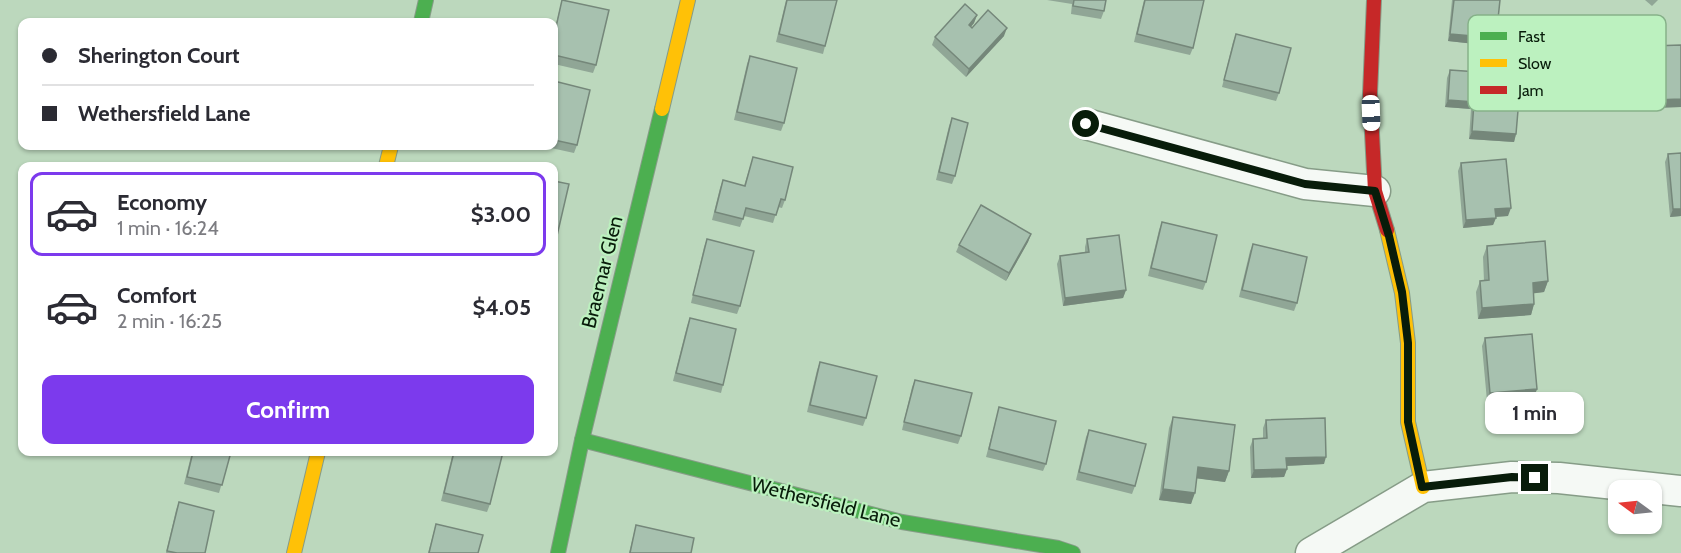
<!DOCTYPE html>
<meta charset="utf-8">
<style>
body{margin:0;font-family:Cabin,sans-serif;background:#f2f2f3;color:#2b2b33;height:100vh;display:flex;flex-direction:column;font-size:22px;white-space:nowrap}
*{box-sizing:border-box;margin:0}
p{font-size:20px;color:#7c7c81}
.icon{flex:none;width:33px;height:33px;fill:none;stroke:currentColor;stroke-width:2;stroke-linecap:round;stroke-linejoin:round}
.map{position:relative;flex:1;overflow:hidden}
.side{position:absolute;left:18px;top:162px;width:540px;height:294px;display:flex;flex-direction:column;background:#fff;border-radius:12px;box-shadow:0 2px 4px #0004}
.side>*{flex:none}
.banner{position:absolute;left:18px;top:18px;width:540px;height:132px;border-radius:12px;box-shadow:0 2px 4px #0004;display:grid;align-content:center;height:132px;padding:0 24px;background:#fff}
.needle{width:39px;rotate:285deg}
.tools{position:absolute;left:1608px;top:480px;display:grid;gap:12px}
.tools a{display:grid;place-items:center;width:54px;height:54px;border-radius:12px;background:#fff;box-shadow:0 2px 4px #0004;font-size:30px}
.end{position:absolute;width:27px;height:27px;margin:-14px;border:8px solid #081c0a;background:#fff;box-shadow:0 0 0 3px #fff}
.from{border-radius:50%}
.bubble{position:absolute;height:42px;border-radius:12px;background:#fff;box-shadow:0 2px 4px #0004;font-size:20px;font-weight:800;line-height:42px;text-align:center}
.car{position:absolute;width:18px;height:36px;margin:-18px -9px;border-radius:8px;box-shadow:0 0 4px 2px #0007;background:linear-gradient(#fff 24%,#345 0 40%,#fff 0 76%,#345 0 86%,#fff 0)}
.banner b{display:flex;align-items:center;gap:21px;height:57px;font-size:22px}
.banner b+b{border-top:2px solid #e1e1e2}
.banner i{width:15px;height:15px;background:#2b2b33}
ul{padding:10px 0 0;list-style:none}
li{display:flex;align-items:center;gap:18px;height:84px;margin:0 12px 9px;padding:0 12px;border:3px solid transparent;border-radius:12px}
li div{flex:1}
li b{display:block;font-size:22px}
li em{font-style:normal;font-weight:800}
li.current{border-color:#7c3aed}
li>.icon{width:54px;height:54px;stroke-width:1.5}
.action{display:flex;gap:12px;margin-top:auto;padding:12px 24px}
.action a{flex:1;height:69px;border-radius:12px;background:#7c3aed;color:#fff;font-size:24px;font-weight:800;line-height:69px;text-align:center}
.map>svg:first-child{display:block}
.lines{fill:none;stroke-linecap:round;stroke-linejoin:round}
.street-casing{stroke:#869c87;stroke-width:33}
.fast-casing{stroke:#869c87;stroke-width:16}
.slow-casing{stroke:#869c87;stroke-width:16}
.jam-casing{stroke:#869c87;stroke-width:16}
.street{stroke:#f5f9f5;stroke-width:30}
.fast{stroke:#4caf50;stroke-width:14}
.slow{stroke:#ffc107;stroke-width:14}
.jam{stroke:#c62828;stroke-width:14}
.wall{fill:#90a696}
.shaded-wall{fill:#75877a}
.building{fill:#a7c1af;stroke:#75877a;stroke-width:1.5}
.route{stroke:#081c0a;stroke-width:8}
.labels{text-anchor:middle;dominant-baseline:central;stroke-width:4.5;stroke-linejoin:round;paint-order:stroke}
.street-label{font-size:20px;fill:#081c0a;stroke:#bcf1bf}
.key{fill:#bcf1bf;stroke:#86b189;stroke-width:1.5}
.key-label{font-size:16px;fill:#081c0a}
</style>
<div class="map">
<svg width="1681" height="553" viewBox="0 0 1681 553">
<rect width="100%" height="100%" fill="#bcd8bd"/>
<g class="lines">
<!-- street casing -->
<g class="street-casing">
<g id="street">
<path d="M1086,124L1305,184L1375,191"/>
<path d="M1311,553L1423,487L1512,477L1559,478L1681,491"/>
</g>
</g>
<!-- fast casing -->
<g class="fast-casing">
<g id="fast">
<path d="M421,22L426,0"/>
<path d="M582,440L902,522L1058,548L1073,553"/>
<path d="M558,553L582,440L662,109"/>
</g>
</g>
<!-- slow casing -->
<g class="slow-casing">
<g id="slow">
<path d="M662,109L688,0"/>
<path d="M386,166L391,146"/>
<path d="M1387,230L1402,293L1408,343V422L1423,487"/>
<path d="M294,553L318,452"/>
</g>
</g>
<!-- jam casing -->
<g class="jam-casing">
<path id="jam" d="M1374,0L1370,94L1375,191L1387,230"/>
</g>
<!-- street -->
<use href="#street" class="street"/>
<!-- fast -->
<use href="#fast" class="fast"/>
<!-- slow -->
<use href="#slow" class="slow"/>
<!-- jam -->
<use href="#jam" class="jam"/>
</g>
<!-- wall -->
<g class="wall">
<path d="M562,0L596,65L593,73L554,64V32Z"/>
<path d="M786,0H837L825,46L823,54L776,42Z"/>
<path d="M1047,0H1106L1104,11L1101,19L1071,14L1072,4Z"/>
<path d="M1144,0H1204L1193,48L1190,55L1134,42Z"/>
<path d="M1452,0H1500L1493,46L1448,41Z"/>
<path d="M1645,0H1658L1652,6Z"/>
<path d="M977,15L974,23L971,27L1004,36L966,77L932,45L935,37Z"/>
<path d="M1236,34L1279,93L1276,101L1222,87L1233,42Z"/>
<path d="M1681,45V107L1651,108L1649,54L1652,46Z"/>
<path d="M750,56L784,123L781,131L734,120L747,64Z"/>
<path d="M1450,70L1516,134L1514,142L1469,139L1471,109L1445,107L1447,78Z"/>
<path d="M554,81L577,145L574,153L542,146H554Z"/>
<path d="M952,118L955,176L952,184L936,180L949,126Z"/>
<path d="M1668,154L1681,216L1670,217L1665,162Z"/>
<path d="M753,157L785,200L782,208L778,207L773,223L744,216L740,227L712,220L720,188L723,180L744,186Z"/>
<path d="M1461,163L1508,216L1496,217L1493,225L1463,228L1458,171Z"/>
<path d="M1162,222L1206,282L1203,290L1148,276L1159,230Z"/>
<path d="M1031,234L1028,242L1006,281L956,252L959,245Z"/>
<path d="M707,239L740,306L737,314L691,303L704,247Z"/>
<path d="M1087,239L1126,290L1123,298L1063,306L1057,264L1060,256L1085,252V247Z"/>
<path d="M1253,244L1297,303L1294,311L1239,297L1250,251Z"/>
<path d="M1487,246L1548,281L1544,292L1534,293V304L1531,315L1478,319L1476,292L1480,281H1484L1483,257Z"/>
<path d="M690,318L723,385L721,393L673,381L687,326Z"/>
<path d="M1485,338L1537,389L1534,397L1487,401L1482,346Z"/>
<path d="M820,362L866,418L863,426L807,412L817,370Z"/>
<path d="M915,380L961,436L958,444L902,430L912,387Z"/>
<path d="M999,407L1046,464L1043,471L986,457L997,415Z"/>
<path d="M1173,417L1229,471L1225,482L1196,478L1191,504L1159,500L1169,428Z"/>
<path d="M1266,420L1324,464L1287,466V469L1284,477L1251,478L1250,447L1253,439L1263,438V428Z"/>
<path d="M1089,430L1135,486L1132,494L1076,480L1086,437Z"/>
<path d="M192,452H231L219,493L184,484Z"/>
<path d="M453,452H503L490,504L487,512L441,501Z"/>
<path d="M179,502L205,553H166L176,510Z"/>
<path d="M436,524L478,553H428Z"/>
<path d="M636,525L691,553H629Z"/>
</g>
<!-- shaded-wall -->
<g class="shaded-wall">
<path d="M977,15L974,23L966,33L969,25Z"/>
<path d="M1007,28L1004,36L966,77L969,69Z"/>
<path d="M1450,34L1496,38L1493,46L1448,41Z"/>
<path d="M1681,99V107L1651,108L1654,100Z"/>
<path d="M1448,100L1474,102L1471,109L1445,107Z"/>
<path d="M1472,131L1516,134L1514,142L1469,139Z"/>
<path d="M1511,208L1508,216L1492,217L1495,209Z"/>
<path d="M1673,209H1681V216L1670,217Z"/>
<path d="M1496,218L1493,225L1463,228L1466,220Z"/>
<path d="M1031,234L1028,242L1006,281L1009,273Z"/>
<path d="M1548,281L1544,292L1529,294L1533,283Z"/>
<path d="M1126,290L1123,298L1063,306L1065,298Z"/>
<path d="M1534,304L1531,315L1478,319L1482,308Z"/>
<path d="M1537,389L1534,397L1487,401L1490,393Z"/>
<path d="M1326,457L1324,464L1284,466L1286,458Z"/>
<path d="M1198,467L1229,471L1225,482L1194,478Z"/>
<path d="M1287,469L1284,477L1251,478L1254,470Z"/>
<path d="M1163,489L1195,493L1191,504L1159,500Z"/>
</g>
<!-- building -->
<g class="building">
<path d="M562,0L609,10L596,65L554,55V36Z"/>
<path d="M787,0H837L825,46L779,34Z"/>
<path d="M1074,0H1106L1104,11L1073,6Z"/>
<path d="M1145,0H1204L1193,48L1137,34Z"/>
<path d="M1454,0H1500L1496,38L1450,34Z"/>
<path d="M965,4L977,15L969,25L972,28L988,10L1007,28L969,69L935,37Z"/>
<path d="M1236,34L1291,48L1279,93L1224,80Z"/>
<path d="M1681,45V99L1654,100L1652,46Z"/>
<path d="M750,56L797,68L784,123L737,112Z"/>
<path d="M1450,70L1521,75L1516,134L1472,131L1474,102L1448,100Z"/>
<path d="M554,81L590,90L577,145L554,140Z"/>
<path d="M952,118L968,123L955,176L939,172Z"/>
<path d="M1681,153V209H1673L1668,154Z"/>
<path d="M753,157L793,167L785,200L781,199L776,215L746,208L743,219L715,212L723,180L745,186Z"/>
<path d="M1506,159L1511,208L1495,209L1496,218L1466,220L1461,163Z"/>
<path d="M554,181L569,184L556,240L554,239Z"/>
<path d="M981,205L1031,234L1009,273L959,245Z"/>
<path d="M1162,222L1217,235L1206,282L1151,268Z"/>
<path d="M1119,235L1126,290L1065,298L1060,256L1089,252L1087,239Z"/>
<path d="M707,239L754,251L740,306L693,295Z"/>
<path d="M1545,241L1548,281L1533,283L1534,304L1482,308L1480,281L1489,280L1487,246Z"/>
<path d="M1253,244L1307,257L1297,303L1242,290Z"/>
<path d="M690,318L736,329L723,385L676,373Z"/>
<path d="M1532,334L1537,389L1490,393L1485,338Z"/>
<path d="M820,362L877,376L866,418L810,405Z"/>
<path d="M915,380L972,393L961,436L904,422Z"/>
<path d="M999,407L1056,421L1046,464L989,449Z"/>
<path d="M1173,417L1235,425L1229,471L1198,467L1195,493L1163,489Z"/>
<path d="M1325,418L1326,457L1286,458L1287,469L1254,470L1253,439L1267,438L1266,420Z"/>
<path d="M1089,430L1146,444L1135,486L1079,472Z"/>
<path d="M193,452H231L222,485L187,477Z"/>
<path d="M454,452H503L490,504L444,493Z"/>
<path d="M179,502L214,511L205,553H177L167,551Z"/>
<path d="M436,524L483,535L478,553H429Z"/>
<path d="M636,525L694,538L691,553H630Z"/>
</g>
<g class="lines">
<!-- route -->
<path class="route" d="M1086,124L1305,184L1375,191L1389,236L1402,292L1408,343V422L1422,487L1512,477L1535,478"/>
</g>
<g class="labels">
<!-- street labels -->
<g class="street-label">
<text transform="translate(602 272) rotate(-76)">Braemar Glen</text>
<text transform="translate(826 502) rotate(14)">Wethersfield Lane</text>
</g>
</g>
<!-- legend -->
<rect x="1468" y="15" width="198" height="96" rx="9" class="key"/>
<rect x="1480" y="32" width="27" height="8" fill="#4caf50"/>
<rect x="1480" y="59" width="27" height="8" fill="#ffc107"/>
<rect x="1480" y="86" width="27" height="8" fill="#c62828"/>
<g class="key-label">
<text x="1518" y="42">Fast</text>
<text x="1518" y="69">Slow</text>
<text x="1518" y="96">Jam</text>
</g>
</svg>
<div class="tools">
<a><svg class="needle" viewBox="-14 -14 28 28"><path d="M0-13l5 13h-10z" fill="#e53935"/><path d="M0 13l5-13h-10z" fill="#7c7c81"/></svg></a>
</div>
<i class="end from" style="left:1086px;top:124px"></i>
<i class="end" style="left:1535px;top:478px"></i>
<div class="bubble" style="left:1485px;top:392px;width:99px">1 min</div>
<i class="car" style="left:1371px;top:113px;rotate:178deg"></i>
<div class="banner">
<b><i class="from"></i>Sherington Court</b>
<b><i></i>Wethersfield Lane</b>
</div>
<section class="side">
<ul>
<li class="current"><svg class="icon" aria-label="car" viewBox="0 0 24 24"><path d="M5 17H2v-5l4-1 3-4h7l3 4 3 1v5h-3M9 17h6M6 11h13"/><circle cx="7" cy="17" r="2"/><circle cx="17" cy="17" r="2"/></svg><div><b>Economy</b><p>1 min · 16:24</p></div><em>$3.00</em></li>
<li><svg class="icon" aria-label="car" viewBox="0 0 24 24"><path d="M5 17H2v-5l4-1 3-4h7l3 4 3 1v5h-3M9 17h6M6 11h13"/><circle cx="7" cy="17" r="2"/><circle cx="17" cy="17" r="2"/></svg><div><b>Comfort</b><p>2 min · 16:25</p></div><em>$4.05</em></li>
</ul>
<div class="action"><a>Confirm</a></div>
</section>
</div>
